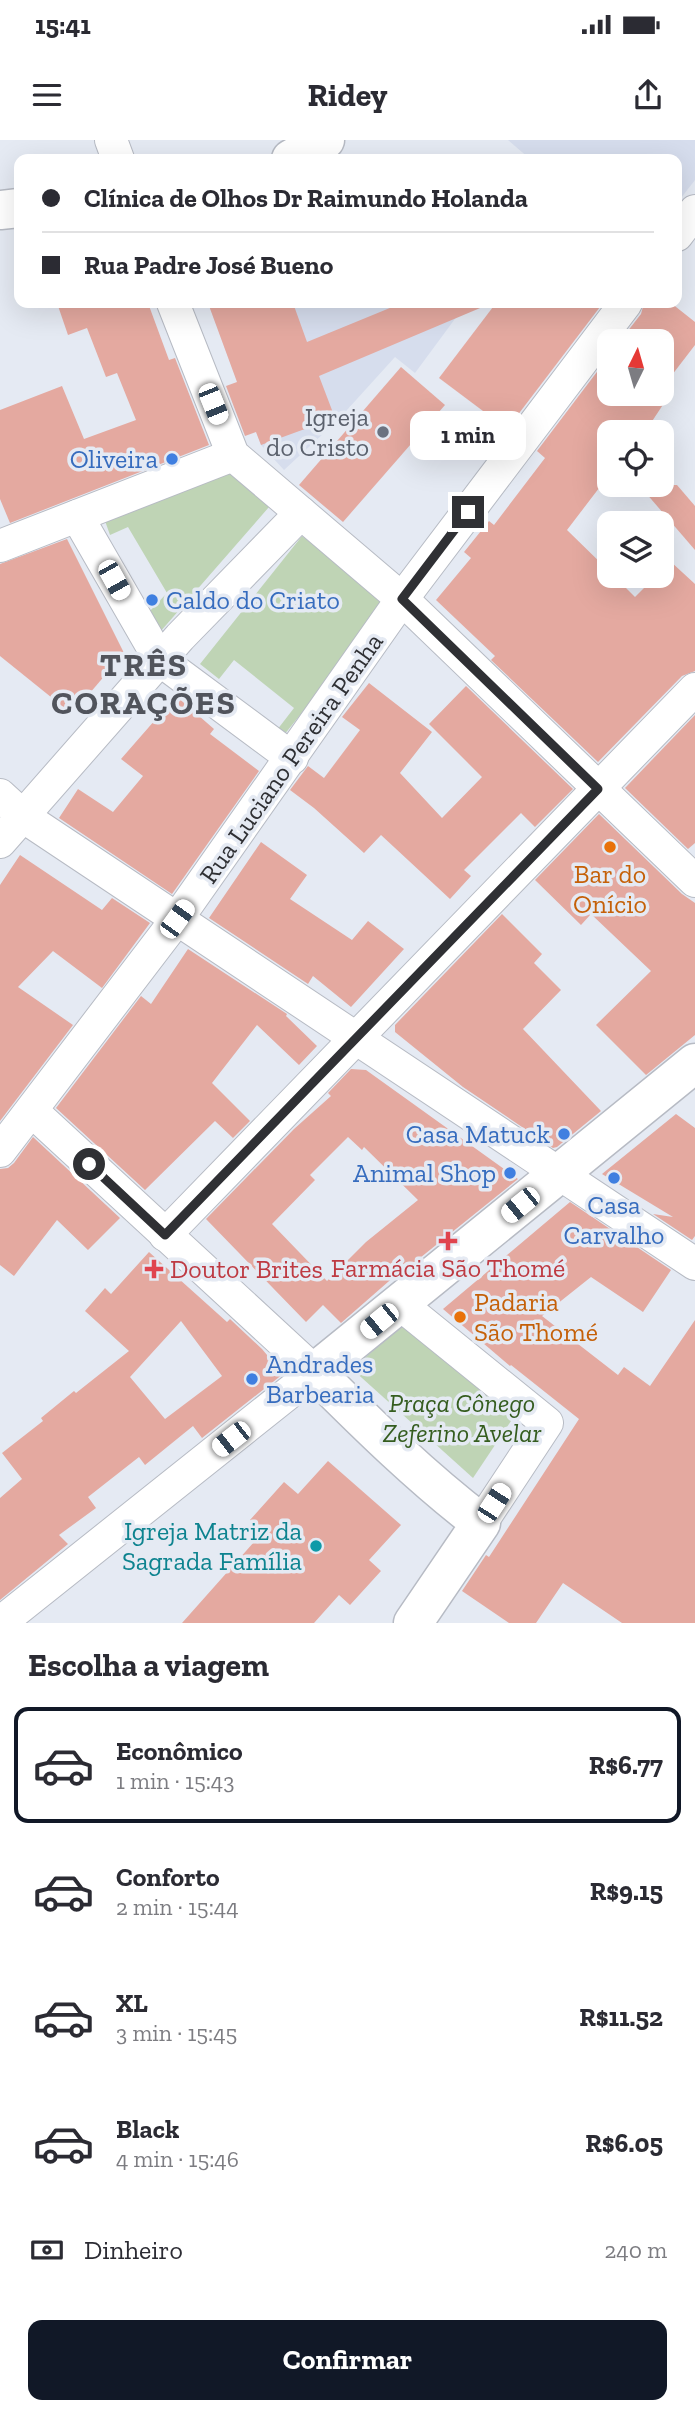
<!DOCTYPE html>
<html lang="pt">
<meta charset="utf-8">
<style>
body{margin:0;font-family:"Zilla Slab",serif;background:#f2f2f3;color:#2b2b33;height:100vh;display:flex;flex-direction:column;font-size:26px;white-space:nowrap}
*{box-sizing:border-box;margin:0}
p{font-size:23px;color:#7c7c81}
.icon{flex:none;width:38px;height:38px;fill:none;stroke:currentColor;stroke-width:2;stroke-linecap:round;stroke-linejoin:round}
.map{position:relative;height:1483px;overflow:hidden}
.drawer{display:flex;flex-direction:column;background:#fff;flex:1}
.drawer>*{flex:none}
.guide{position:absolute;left:14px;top:14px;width:668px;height:154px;border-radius:14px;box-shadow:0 7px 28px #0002;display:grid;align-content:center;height:154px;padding:0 28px;background:#fff}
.needle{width:46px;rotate:5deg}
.tools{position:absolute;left:597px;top:189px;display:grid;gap:14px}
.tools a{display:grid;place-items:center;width:77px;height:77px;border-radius:14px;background:#fff;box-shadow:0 7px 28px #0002;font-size:35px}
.end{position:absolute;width:32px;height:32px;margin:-16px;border:9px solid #2f3034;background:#fff;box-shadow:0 0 0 4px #fff}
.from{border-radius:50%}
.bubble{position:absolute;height:49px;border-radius:14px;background:#fff;box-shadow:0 7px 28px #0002;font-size:23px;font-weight:700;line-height:49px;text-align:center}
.car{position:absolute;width:21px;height:42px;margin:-21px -10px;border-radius:9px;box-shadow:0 0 5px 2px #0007;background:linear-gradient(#fff 24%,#345 0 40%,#fff 0 76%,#345 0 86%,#fff 0)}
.guide b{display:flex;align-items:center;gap:24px;height:66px;font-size:26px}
.guide b+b{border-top:2px solid #e1e1e2}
.guide i{width:18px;height:18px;background:#2b2b33}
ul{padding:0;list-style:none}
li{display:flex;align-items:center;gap:21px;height:116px;margin:0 14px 10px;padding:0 14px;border:4px solid transparent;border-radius:14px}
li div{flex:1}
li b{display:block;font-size:26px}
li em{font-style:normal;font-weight:700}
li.selected{border-color:#111827}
li>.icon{width:63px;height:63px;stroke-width:1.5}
h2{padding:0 28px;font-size:32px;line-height:84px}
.pay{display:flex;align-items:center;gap:18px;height:77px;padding:0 28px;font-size:26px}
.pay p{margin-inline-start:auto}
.cta{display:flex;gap:14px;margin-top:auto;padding:14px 28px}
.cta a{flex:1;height:80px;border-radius:14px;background:#111827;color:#fff;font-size:28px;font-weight:700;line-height:80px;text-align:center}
.status{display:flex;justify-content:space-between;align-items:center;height:49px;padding:0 35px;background:#fff;direction:ltr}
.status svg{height:19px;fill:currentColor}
header{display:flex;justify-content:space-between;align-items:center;height:91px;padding:0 28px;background:#fff;font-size:32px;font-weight:700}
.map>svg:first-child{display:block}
.built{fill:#d6dded}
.green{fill:#bfd4b5}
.building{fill:#e4a9a0;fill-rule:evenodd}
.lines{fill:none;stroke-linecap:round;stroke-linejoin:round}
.minor-casing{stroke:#b7bbc4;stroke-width:34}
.tertiary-casing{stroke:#b7bbc4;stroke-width:41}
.minor{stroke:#fff;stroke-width:32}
.tertiary{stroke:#fff;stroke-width:38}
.route{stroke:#2f3034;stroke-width:9}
.worship-dot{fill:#6b7280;stroke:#e5eaf3;stroke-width:2.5}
.shop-dot{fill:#3f7fe0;stroke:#e5eaf3;stroke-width:2.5}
.food-dot{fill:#e8710a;stroke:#e5eaf3;stroke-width:2.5}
.health-dot{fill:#e0444e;stroke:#e5eaf3;stroke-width:2.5}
.culture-dot{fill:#0f9aa8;stroke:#e5eaf3;stroke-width:2.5}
.labels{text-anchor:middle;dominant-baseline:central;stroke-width:7;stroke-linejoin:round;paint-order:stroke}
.worship-label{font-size:26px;fill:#5b616d;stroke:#e5eaf3;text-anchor:end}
.shop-label{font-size:26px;fill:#366cbe;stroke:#e5eaf3;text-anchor:end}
.street-label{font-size:26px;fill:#2f3034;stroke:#e5eaf3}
.food-label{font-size:26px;fill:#c56008;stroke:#e5eaf3}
.health-label{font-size:26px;fill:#be3a42;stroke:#e5eaf3}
.park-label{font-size:26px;font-style:italic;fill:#355d1f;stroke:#e5eaf3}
.culture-label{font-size:26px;fill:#0d838f;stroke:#e5eaf3;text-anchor:end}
.district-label{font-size:33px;font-weight:bold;letter-spacing:2px;fill:#51545c;stroke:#e5eaf3}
</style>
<div class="status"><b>15:41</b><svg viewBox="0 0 49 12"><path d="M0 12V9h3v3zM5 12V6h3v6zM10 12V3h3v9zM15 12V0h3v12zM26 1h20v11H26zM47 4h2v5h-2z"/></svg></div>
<header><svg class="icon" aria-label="menu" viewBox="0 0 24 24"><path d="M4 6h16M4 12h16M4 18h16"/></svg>Ridey<svg class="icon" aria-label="share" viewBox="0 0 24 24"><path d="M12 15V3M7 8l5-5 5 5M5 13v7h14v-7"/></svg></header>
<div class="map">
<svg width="695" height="1483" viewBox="0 0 695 1483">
<rect width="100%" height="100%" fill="#e5eaf3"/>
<!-- built -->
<g class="built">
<path d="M508,0H695V40L677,63V19H530Z"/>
<path d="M208,163H457L463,168L415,233L395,217L337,281L284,330L261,305Z"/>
</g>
<!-- green -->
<g class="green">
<path d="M229,333L269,367L160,492L148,473L167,453L128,387L110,395L104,378Z"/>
<path d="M302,396L389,464L284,595L277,590L294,568L234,520L219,539L200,524Z"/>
<path d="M405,1183L515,1275L473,1338L352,1229Z"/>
</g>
<!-- building -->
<g class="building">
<path d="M57,163H148L169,220L175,218L209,305L10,383L0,359V270L62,246L84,299L136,280L117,233L106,237L87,188L68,195Z"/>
<path d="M208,163H293L307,202L402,163H492L319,236L335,278L261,305L256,292L245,296L226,246L237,242Z"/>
<path d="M496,163H603L507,289L439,238Z"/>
<path d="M644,163H671L695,182V205L662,248V201H620L641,174Z"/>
<path d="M609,216V254H670L645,292H609V335L567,390L609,431V436H614L635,457L656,436H662V430L670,421L695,444V531L682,536L598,622L491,520L495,516L436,460L471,418L464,412L489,381L494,385L545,318L537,311Z"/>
<path d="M401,227L445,265L343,382L299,345Z"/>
<path d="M639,345H677L695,366V410Z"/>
<path d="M67,399L124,513L72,574L0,516V424Z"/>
<path d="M369,543L432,592L400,633L442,678L482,637L429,584L466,546L573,649L535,687L521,673L464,730L471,736L450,759L381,695L364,713L314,668L290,650L308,626L324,638L360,590L342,577Z"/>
<path d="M176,556L214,589L210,594L259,631L172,754L59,678L78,649L113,672L143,636L121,619Z"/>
<path d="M695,575V703L688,709L625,648Z"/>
<path d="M599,674L682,754L695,763V895L646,935L596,885L651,831L591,774L581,785L535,740Z"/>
<path d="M261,702L307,735L290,759L352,800L368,781L404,809L351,867L313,836L308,844L209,778Z"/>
<path d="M20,715L102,770L112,758L150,783L102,848L53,811L18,847L73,885L0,981V745Z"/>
<path d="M502,774L542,814L534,823L561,850L523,889L601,971L557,1007L553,1008L463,947L395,892V885Z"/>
<path d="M188,809L287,874L286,876L317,906L299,925L257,885L212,943L250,981L233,998L215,981L145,1050L56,968L141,856L151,864Z"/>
<path d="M351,929L366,930L518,1039L405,1130L404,1128L341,1183L323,1165L306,1182L206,1079L294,989L331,956L328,953ZM348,997L362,1010L364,1007L418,1060L366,1102L327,1141L272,1084L315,1040L310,1035Z"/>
<path d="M676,974L695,988V1096L692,1100L653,1074L673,1077L602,1034Z"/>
<path d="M33,997L120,1078L88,1110L57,1080L14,1136L0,1125V1029L8,1028L14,1023Z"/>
<path d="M570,1062L671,1130L643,1172L591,1137L542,1176L618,1235L624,1227L650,1246L695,1180V1483H622L563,1443L536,1483H509L462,1451L486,1415L489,1417L579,1279L511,1225L510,1226L443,1169Z"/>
<path d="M149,1112L227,1182L230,1179L262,1209L283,1234L202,1298L193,1286L145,1325L139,1317L88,1357L96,1368L59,1395L68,1404L0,1460V1358L22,1339L2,1313L43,1281L41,1278L74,1251L76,1253L129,1211L85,1171L105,1148L111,1154ZM181,1181L222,1236L165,1279L130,1237Z"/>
<path d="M328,1321L401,1385L369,1420L381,1431L350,1465L339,1455L314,1483H182L263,1392L250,1380L284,1342L298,1354Z"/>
</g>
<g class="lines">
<!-- minor casing -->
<g class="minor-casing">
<g id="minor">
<path d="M111,0L118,19"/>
<path d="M677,95L695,71"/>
<path d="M173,163L233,315L402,459L695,741"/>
<path d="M77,376L160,520L292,618"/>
<path d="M0,406L233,315"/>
<path d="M0,655L24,677L695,1124"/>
<path d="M0,702L180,497L301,373"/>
<path d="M0,1011L177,779L402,459L626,163"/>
<path d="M165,1095L695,549"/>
<path d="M400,1164L547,1283L481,1383"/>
<path d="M0,1483L315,1232L32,971"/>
</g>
</g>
<!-- tertiary casing -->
<g class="tertiary-casing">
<g id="tertiary">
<path d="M291,19L325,0"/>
<path d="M0,70L19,68"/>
<path d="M413,1483L481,1383C422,1338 368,1285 315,1232L695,923"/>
</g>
</g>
<!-- minor -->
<use href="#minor" class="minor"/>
<!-- tertiary -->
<use href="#tertiary" class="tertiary"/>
</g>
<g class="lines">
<!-- route -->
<path class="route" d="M89,1024L165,1095L598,649L402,459L468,372"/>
</g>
<!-- markers -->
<circle class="worship-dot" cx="383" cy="292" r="7"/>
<g class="shop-dot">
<circle cx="172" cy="319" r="7"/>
<circle cx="152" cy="460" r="7"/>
<circle cx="564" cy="994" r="7"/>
<circle cx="510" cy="1033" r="7"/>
<circle cx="614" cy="1038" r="7"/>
<circle cx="252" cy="1239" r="7"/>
</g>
<g class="food-dot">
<circle cx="610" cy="707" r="7"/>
<circle cx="460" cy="1177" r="7"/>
</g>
<g class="health-dot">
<path d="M444.5 1090.5h7v7h7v7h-7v7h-7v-7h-7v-7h7z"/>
<path d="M150.5 1118.5h7v7h7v7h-7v7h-7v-7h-7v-7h7z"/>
</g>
<circle class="culture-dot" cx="316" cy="1406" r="7"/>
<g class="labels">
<!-- worship labels -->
<g class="worship-label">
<text x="369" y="277">Igreja<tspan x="369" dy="30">do Cristo</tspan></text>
</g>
<!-- shop labels -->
<g class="shop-label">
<text x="158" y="319">Oliveira</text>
<text x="166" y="460" text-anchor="start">Caldo do Criato</text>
<text x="550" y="994">Casa Matuck</text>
<text x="496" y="1033">Animal Shop</text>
<text x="614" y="1065" text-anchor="middle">Casa<tspan x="614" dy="30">Carvalho</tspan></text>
<text x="266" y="1224" text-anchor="start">Andrades<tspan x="266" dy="30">Barbearia</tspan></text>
</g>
<!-- street labels -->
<g class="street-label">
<text transform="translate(291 618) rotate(-55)">Rua Luciano Pereira Penha</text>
</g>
<!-- food labels -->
<g class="food-label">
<text x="610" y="734">Bar do<tspan x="610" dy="30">Onício</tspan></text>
<text x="474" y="1162" text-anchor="start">Padaria<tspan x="474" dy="30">São Thomé</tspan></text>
</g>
<!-- health labels -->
<g class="health-label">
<text x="448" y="1128">Farmácia São Thomé</text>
<text x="170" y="1129" text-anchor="start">Doutor Brites</text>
</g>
<!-- park labels -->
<g class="park-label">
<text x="462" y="1263">Praça Cônego<tspan x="462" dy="30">Zeferino Avelar</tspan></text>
</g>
<!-- culture labels -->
<g class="culture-label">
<text x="302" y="1391">Igreja Matriz da<tspan x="302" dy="30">Sagrada Família</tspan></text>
</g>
<!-- district labels -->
<g class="district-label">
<text x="144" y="524">TRÊS<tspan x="144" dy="38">CORAÇÕES</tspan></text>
</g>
</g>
</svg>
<div class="tools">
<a><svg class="needle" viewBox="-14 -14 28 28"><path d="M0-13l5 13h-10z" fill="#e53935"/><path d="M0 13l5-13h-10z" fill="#7c7c81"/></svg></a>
<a><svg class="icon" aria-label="locate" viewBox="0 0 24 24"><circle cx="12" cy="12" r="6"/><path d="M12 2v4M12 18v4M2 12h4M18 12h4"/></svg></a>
<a><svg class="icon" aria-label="layers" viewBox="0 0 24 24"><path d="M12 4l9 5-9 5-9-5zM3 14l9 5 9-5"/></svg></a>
</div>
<i class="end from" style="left:89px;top:1024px"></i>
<i class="end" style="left:468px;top:372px"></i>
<div class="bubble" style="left:410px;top:271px;width:116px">1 min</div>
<i class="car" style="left:213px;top:264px;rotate:158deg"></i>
<i class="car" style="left:114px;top:440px;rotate:151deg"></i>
<i class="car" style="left:177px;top:779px;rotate:36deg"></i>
<i class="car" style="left:520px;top:1065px;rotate:231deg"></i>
<i class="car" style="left:379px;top:1181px;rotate:231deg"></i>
<i class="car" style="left:231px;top:1299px;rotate:232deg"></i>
<i class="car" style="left:494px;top:1363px;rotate:33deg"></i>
<div class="guide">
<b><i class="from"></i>Clínica de Olhos Dr Raimundo Holanda</b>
<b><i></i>Rua Padre José Bueno</b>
</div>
</div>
<section class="drawer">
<h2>Escolha a viagem</h2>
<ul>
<li class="selected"><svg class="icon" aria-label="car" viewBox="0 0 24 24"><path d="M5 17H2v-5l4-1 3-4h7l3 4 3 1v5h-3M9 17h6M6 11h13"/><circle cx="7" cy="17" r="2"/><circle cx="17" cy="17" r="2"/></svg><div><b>Econômico</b><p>1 min · 15:43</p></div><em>R$6.77</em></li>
<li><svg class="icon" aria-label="car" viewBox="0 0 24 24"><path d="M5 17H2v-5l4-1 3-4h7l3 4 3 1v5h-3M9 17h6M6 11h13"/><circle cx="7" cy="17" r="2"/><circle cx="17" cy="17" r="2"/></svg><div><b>Conforto</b><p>2 min · 15:44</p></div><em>R$9.15</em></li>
<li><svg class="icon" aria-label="car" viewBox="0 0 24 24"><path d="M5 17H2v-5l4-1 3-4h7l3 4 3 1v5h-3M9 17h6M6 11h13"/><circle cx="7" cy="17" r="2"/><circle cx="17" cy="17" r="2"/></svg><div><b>XL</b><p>3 min · 15:45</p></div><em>R$11.52</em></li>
<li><svg class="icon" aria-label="car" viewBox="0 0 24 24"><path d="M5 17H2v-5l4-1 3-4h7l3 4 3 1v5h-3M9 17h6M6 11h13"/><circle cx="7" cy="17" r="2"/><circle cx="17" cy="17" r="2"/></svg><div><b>Black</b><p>4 min · 15:46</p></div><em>R$6.05</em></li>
</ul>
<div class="pay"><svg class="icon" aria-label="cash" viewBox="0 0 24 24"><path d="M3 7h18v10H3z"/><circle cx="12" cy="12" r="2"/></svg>Dinheiro<p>240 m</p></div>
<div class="cta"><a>Confirmar</a></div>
</section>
